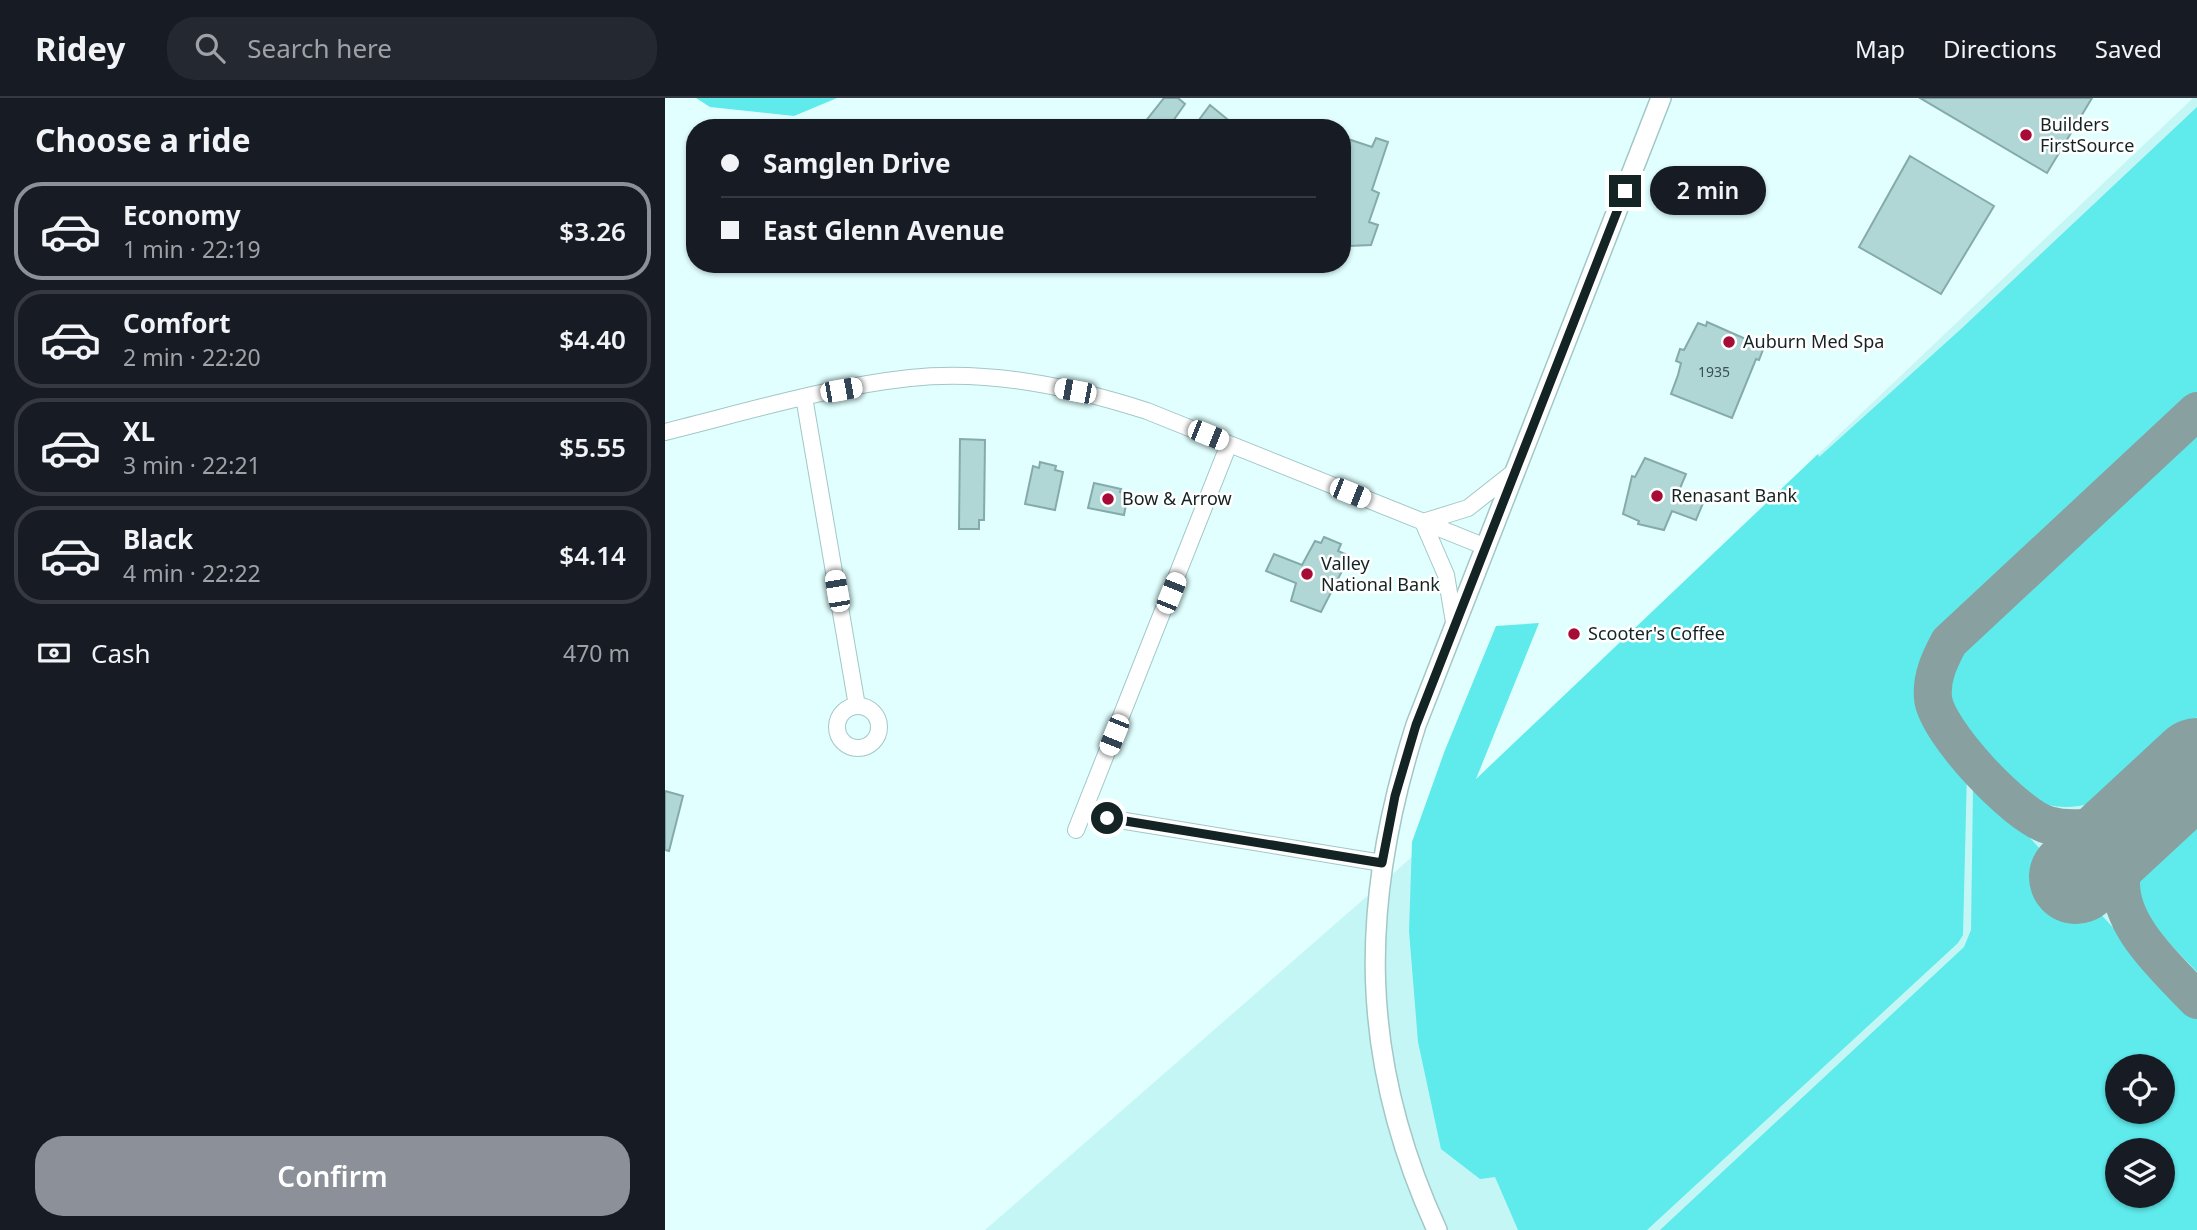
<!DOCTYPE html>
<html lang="en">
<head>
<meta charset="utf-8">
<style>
  body { margin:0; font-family:"Noto Sans",sans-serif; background:#242831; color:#f1f3f6; height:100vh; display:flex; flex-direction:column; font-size:26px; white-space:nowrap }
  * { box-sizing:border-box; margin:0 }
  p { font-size:23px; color:#9ea1a6 }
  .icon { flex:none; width:38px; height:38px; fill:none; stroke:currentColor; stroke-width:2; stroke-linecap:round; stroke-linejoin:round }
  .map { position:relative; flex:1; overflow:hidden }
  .details { display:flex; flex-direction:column; background:#171b24; width:665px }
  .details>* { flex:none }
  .banner { position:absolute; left:21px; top:21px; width:665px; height:154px; border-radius:28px; box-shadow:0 2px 5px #0004; display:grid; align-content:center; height:154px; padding:0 35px; background:#171b24 }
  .controls { position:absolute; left:1440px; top:956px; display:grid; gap:14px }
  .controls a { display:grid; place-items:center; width:70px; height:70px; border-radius:50%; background:#171b24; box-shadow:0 2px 5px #0004; font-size:35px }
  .end { position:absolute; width:32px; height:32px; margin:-16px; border:9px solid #142323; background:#fff; box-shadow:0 0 0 4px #fff }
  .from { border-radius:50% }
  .bubble { position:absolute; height:49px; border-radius:24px; background:#171b24; box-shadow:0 2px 5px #0004; font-size:23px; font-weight:600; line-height:49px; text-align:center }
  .car { position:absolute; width:21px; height:42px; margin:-21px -10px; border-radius:9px; box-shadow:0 0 5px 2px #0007; background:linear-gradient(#fff 24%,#345 0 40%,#fff 0 76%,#345 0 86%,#fff 0) }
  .banner b { display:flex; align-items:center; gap:24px; height:66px; font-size:26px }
  .banner b+b { border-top:2px solid #363941 }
  .banner i { width:18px; height:18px; background:#f1f3f6 }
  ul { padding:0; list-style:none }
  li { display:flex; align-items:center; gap:21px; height:98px; margin:0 14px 10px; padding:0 21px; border:4px solid #363941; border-radius:28px }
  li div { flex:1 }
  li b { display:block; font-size:26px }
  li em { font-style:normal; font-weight:600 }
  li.current { border-color:#8c9099 }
  li>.icon { width:63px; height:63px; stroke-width:1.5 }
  h2 { padding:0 35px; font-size:32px; line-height:84px }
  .pay { display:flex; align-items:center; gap:18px; height:77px; padding:0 35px; font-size:26px }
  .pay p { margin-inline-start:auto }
  .action { display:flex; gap:14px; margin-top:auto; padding:14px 35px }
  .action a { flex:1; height:80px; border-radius:28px; background:#8c9099; color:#fff; font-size:28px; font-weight:600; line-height:80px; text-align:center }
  header { display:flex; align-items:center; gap:42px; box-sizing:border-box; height:98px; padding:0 35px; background:#171b24; border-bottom:2px solid #363941 }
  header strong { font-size:33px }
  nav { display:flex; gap:38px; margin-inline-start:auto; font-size:24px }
  .search { width:490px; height:63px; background:#242831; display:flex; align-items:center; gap:18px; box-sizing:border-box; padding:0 24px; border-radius:28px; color:#9ea1a6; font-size:26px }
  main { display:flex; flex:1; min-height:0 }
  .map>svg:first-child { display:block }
  .built { fill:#c5f6f6; fill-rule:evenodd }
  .green { fill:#5feaec; fill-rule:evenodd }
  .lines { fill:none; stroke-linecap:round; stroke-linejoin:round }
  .taxiway { stroke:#88a09f; stroke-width:38 }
  .runway { stroke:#88a09f; stroke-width:94 }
  .building { fill:#b0d6d6; stroke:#85aaaa; stroke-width:2 }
  .minor-casing { stroke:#a2c7c7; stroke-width:18 }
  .major-casing { stroke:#a2c7c7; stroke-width:22 }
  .minor { stroke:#fff; stroke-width:16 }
  .major { stroke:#fff; stroke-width:19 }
  .route { stroke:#142323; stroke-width:9 }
  .poi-dot { fill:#a60c35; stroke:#fff; stroke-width:2.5 }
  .labels { text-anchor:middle; stroke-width:5; stroke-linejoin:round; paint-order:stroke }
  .number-label { font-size:14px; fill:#3b5050 }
  .poi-label { font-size:18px; fill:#142323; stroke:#fff; text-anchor:start }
</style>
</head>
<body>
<header>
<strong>Ridey</strong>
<div class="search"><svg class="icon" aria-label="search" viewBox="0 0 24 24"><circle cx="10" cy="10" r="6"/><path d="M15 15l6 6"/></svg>Search here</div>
<nav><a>Map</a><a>Directions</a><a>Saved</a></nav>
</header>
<main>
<section class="details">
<h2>Choose a ride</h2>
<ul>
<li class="current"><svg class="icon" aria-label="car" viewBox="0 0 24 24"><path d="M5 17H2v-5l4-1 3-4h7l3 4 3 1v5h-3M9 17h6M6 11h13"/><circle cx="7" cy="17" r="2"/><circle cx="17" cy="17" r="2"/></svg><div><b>Economy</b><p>1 min · 22:19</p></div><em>$3.26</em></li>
<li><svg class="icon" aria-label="car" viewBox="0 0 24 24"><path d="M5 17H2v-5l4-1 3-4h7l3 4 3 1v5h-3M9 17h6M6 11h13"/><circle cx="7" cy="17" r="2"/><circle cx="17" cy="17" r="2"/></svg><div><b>Comfort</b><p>2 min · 22:20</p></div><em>$4.40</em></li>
<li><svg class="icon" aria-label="car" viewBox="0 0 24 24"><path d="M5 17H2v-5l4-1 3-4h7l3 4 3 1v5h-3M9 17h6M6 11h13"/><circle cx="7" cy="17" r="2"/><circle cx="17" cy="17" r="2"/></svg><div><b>XL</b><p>3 min · 22:21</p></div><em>$5.55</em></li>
<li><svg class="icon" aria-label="car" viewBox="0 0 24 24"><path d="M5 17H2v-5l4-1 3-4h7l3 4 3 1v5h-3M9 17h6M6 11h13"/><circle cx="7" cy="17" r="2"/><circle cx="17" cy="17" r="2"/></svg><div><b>Black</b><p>4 min · 22:22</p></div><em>$4.14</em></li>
</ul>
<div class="pay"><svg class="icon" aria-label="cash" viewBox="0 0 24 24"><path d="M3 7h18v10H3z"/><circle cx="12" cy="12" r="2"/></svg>Cash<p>470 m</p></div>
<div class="action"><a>Confirm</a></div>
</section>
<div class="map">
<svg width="1532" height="1132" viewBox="0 0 1532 1132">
  <rect width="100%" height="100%" fill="#e0fffe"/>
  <path class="built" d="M1528 0H1532V1132H320L772 737 781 710ZM1452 968H1498V1013H1452ZM1452 1052H1498V1097H1452Z"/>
  <path class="green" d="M31 0H172L129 18 45 9Z
    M1532 9V297L1289 523C1260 553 1243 597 1269 636 1278 649 1291 661 1302 673L1298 837 1293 845 982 1132H853L830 1079 815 1081 776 1051 753 944 744 833 747 744 780 652 831 528 874 525 811 681 1153 356 1154 359 1296 231Z
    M1532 327V619C1505 645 1461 698 1424 706 1401 712 1378 709 1357 698 1345 691 1303 645 1294 632 1286 620 1281 606 1281 592 1280 575 1288 561 1297 547Z
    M1314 685 1532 920V1132H995L1299 849 1306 832 1308 691ZM1452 968H1498V1013H1452ZM1452 1052H1498V1097H1452Z
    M1532 706V874C1500 840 1448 795 1488 746 1501 732 1518 719 1532 706Z"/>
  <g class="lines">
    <path class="taxiway" d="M1477 718C1445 725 1414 736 1383 727 1351 718 1271 633 1268 600 1266 579 1275 561 1284 544L1532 313
      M1477 718C1470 736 1461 756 1457 775 1448 824 1502 870 1532 902"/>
    <path class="runway" d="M1411 779 1532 667"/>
  </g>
  <path class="building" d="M499 0H513L520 6 503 30H486L480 24Z
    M1255 0H1427L1382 75Z
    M545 7 573 30H528Z
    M677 39 707 49 711 40 723 44 707 92 714 95 704 124 713 127 706 147 684 148 683 144 677 143Z
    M1245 58 1329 108 1276 196 1194 149Z
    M1042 224 1099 249 1094 262 1091 261 1067 320 1006 296 1013 277 1016 265 1011 263 1015 251 1019 252 1033 225 1041 228Z
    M295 341 320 342 319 422H314V431H294Z
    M980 360 1021 376 1013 395 1038 405 1031 422 1007 413 999 432 973 426 974 423 958 416 967 378 970 379Z
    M375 364 391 368 390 372 398 374 390 412 360 406 368 368 374 370Z
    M429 385 456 391 455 394 463 396 459 417 423 410Z
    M659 439 676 446 673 453 680 456 673 472 677 473 656 514 626 503 631 485 601 473 609 456 637 467 650 443 656 445Z
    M0 693 18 698 4 753 0 752Z"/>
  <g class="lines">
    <defs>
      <path id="minor" d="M139 299 192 608
        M0 334C81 314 162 289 245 280 323 271 408 289 482 313L821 449
        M758 424 781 477 790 530
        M758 424 803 410 850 373
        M172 629a21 21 0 1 1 42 0a21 21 0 1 1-42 0Z
        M419 712 442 720 717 765
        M411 732 564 346"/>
      <path id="major" d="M772 1132C693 960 694 806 751 627L996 0"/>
    </defs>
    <use href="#minor" class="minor-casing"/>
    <use href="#major" class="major-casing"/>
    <use href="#minor" class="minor"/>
    <use href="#major" class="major"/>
  </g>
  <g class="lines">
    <path class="route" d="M442 720 717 765 730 698 751 627 960 93"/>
  </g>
  <g class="poi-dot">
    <circle cx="1361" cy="37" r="7"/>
    <circle cx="1064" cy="244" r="7"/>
    <circle cx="992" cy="398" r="7"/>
    <circle cx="443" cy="401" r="7"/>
    <circle cx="642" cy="476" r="7"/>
    <circle cx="909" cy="536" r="7"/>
  </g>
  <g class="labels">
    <g class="number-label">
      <text x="1049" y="279">1935</text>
    </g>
    <g class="poi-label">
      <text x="1375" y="33">Builders<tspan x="1375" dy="21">FirstSource</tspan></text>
      <text x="1078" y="250">Auburn Med Spa</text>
      <text x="1006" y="404">Renasant Bank</text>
      <text x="457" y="407">Bow &amp; Arrow</text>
      <text x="656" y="472">Valley<tspan x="656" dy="21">National Bank</tspan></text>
      <text x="923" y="542">Scooter's Coffee</text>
    </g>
  </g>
</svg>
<div class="controls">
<a><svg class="icon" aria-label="locate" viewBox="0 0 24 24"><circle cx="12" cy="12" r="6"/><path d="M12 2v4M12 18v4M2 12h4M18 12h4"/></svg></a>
<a><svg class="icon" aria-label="layers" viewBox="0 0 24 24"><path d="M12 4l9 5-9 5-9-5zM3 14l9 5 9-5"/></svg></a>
</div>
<i class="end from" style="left:442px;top:720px"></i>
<i class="end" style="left:960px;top:93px"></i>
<div class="bubble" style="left:985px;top:68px;width:116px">2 min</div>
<i class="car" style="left:176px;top:292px;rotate:80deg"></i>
<i class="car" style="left:410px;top:293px;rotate:281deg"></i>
<i class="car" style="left:543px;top:337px;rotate:112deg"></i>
<i class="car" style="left:685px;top:395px;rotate:112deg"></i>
<i class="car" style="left:172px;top:493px;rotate:350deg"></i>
<i class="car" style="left:506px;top:495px;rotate:22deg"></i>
<i class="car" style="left:449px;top:637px;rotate:202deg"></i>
<div class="banner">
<b><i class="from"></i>Samglen Drive</b>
<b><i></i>East Glenn Avenue</b>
</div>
</div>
</main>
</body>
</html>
